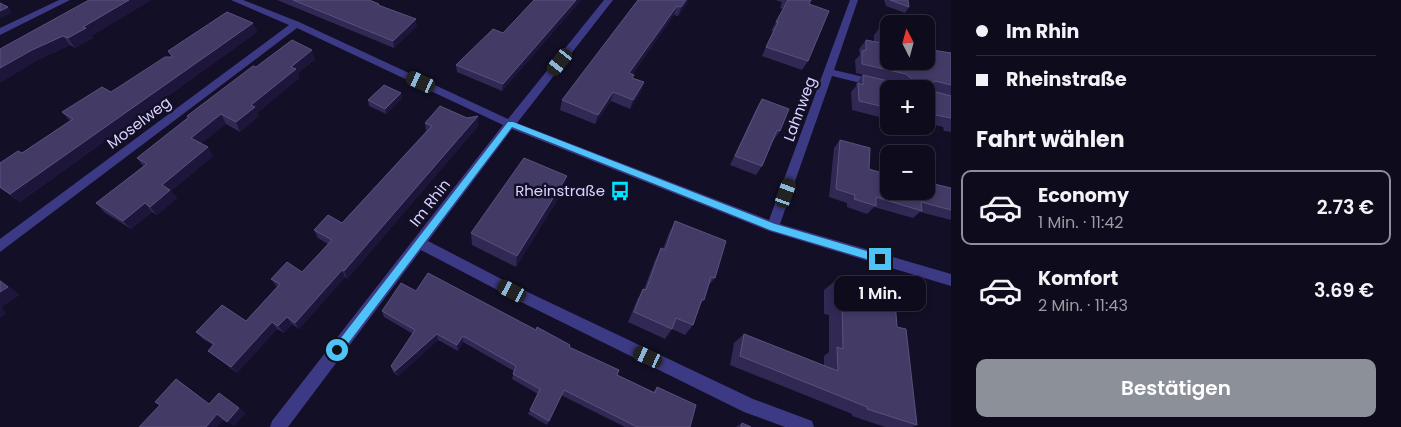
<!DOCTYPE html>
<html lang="de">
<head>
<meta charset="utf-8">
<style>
  body { margin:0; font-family:Poppins,sans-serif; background:#171425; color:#f1f3f6; height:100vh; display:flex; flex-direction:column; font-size:19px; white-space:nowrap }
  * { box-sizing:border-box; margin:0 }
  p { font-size:16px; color:#9b9ba3 }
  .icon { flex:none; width:28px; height:28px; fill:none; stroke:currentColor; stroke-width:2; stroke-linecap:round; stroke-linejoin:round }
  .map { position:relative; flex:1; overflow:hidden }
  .details { display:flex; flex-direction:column; background:#0e0b1c; width:450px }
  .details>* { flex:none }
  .guide { display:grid; align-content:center; height:110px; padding:0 25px; background:#0e0b1c }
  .needle { width:32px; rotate:354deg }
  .controls { position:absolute; left:880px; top:15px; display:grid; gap:10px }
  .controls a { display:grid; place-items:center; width:55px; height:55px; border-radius:10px; background:#0e0b1c; box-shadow:0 2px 8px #0003,0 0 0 1px #2e2b3b; font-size:25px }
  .end { position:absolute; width:22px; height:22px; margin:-11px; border:6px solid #4fc3f7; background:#111; box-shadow:0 0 0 2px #111 }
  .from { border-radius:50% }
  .bubble { position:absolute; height:35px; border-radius:10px; background:#0e0b1c; box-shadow:0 2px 8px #0003,0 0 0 1px #2e2b3b; font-size:16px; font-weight:600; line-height:35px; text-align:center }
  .car { position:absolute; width:15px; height:30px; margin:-15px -8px; border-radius:6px; box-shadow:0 0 4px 1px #0007; background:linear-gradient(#222 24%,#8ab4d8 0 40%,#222 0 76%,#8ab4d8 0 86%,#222 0) }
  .guide b { display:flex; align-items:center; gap:18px; height:48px; font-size:19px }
  .guide b+b { border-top:1px solid #2e2b3b }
  .guide i { width:12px; height:12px; background:#f1f3f6 }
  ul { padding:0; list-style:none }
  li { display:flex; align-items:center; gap:15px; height:75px; margin:0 10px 8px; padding:0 15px; border:2px solid transparent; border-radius:10px }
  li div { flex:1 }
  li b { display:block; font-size:19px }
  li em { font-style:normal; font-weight:600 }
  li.active { border-color:#8c9099 }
  li>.icon { width:45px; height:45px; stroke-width:1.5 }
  h2 { padding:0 25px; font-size:22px; line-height:60px }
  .button { display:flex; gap:10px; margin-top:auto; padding:10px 25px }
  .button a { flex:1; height:58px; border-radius:10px; background:#8c9099; color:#fff; font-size:20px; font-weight:600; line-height:58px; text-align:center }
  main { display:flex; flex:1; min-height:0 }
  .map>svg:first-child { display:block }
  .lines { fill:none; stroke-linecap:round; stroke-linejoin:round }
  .street { fill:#3d3a85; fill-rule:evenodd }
  .wall { fill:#312854 }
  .shaded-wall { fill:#1d163a }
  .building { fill:#433a66; stroke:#5a527e }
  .route { fill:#4fc3f7 }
  .labels { text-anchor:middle; stroke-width:5; stroke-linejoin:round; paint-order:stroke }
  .street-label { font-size:15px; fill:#d9d4ff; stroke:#130f26 }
  .poi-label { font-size:15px; fill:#d9d4ff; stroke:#130f26; text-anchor:end }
</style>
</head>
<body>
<main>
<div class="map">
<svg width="951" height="427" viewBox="0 0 951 427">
  <rect width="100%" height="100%" fill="#130f26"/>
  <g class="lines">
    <path class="street" d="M59 0H70L0 35V28Z
      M231 0H243L299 22 508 119 604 0H613L517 123 769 220 850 0H858L834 70 898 85 903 89 889 90 832 76 780 224 951 274V286L769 231 512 129 428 241 517 287 753 399 812 421 814 427H785L744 412 507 295 421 250 288 427H270L272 421 503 125 297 28 0 252V239L289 25Z"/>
  </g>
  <path class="wall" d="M89 0H151L91 36 93 38 75 48 70 45 40 59Z
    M277 0H369L417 26 394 48Z
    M534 0H581L502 91 457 72 456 65 503 33Z
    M638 0H689L678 16 674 15 632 75H634L633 78 644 82 641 92 630 109 611 101 595 124 560 110 562 100Z
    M775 0H811L809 4 808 61 802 70 762 56 773 31H771L783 9 780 8 782 2Z
    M884 0H908L909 7 905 13 886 6Z
    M253 23 257 32 20 202 0 188V163L22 153 70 121 62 112 111 92 172 57 168 51Z
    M881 26 889 61 951 53V132L944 131 943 127 926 123V89H889V117L887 119 852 110 851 92 856 86V84L863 75 856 73 855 60 860 55 859 49 866 40 874 41V35Z
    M315 59 298 73 299 78 257 113 259 116 240 132 226 124 201 143 213 156 171 191 177 198 157 215 152 212 131 229 104 212 96 203 143 166 137 158 188 118 187 116 256 67Z
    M401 93 402 98 386 114 369 106 368 100Z
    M762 99 780 131 773 141 762 166 756 175 730 165 756 109Z
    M478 116V126L347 279 345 277 299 329 292 324 284 333 277 329 237 373 208 351 213 345 203 339 196 332 246 321 277 287 271 279 302 272 328 244 318 238 314 230 342 223 426 131 425 123 467 118Z
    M840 140 869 169 889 191 951 188V220L920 212 913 218 874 207 867 214 847 207V203L829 197 834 148Z
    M564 189 516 267 472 245 471 233Z
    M675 221 715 278 708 286 704 300 699 306 693 325 685 335 672 329 665 339 628 322 637 300 643 289H644L655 260 661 248 663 249 669 233Z
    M836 280 897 327 917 425 912 427H885L852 416V414L730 365 734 343 744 334 824 366V356L829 352V315L824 314V290Z
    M416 291 536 330 569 347 617 375 653 392 657 387 690 427H625L561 395 547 425 528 414 538 394 512 379 514 371 463 342 458 351 438 340 398 376 393 372 391 366 413 334 384 317 382 311Z
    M742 423 751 427H736Z"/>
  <path class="shaded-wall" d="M129 0H151L91 36 93 38 75 48 68 38 83 27Z
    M576 0H581L502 91 503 84Z
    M686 0H689L678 16 681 7Z
    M677 6 674 15 626 83 629 73Z
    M8 7 12 13 0 18V11Z
    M416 19 417 26 394 48 393 41Z
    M253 23 257 32 20 202 10 194Z
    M63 36 70 45 40 59 0 83V68L32 50Z
    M312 50 315 59 298 73 299 78 257 113 259 116 240 132 236 122 251 105 291 67Z
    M644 82 641 92 630 109 633 100Z
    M613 92 611 101 595 124 598 115Z
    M401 93 402 98 386 114 385 109Z
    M221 114 226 124 197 147 191 138Z
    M478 116V126L347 279 344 271Z
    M208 147 213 156 171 191 177 198 157 215 150 207 162 185Z
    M567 176 564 189 516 267 517 256Z
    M145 203 152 212 131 229 123 221Z
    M342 270 345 277 299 329 295 323Z
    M0 279 20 295 2 307 6 314 0 318Z
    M287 317 292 324 284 333 278 326Z
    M272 322 277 329 237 373 231 367Z
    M437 334 438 340 398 376 395 371Z
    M463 336V342L458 351 457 345Z
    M219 393 246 413 234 426 227 422Z
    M217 414 225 419 217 427H206Z"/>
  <path class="building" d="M89 0H129L83 27 86 28 68 38 63 36 32 50 0 68V49Z
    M293 0H369L379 4 378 5 416 19 393 41Z
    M534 0H576L503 84 456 65 493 29 503 33Z
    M638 0H686L681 7 677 6 629 73 634 75 632 78 644 82 633 100 613 92 598 115 562 100Z
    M787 0H811L809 4 829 11 808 61 766 47 778 22H776L788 0Z
    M890 0H908L909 7Z
    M0 3 8 7 0 11Z
    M227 12 253 23 10 194 0 187V163L18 151 22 153 73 119 62 112 102 87 111 92 165 57H173L168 51Z
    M881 26 889 29V61H926V49L951 53V85L935 81 932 83V91L951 96V118L926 113V89H889V108L859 101 858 83 863 85V75L896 83 911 82 913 80 906 74 862 64V51L866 50V40L881 43Z
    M292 40 312 50 291 67 296 69 251 105 255 107 236 122 221 114 191 138 208 147 162 185 170 190 150 207 145 203 123 221 96 203 147 164 137 158 189 117 187 116 253 66 256 67Z
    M384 85 401 93 385 109 368 100Z
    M762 99 789 109 780 131 777 130 762 166 735 156Z
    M440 106 467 118 478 116 344 271 342 270 295 323 287 317 278 326 272 322 231 367 208 351 214 344 196 332 222 305 246 321 280 284 271 279 287 262 302 272 332 240 314 230 328 215 342 223 432 126 425 123Z
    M840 140 870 148 869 169 889 175V191H926V182L951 188V210L921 202 922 211 876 197V206L854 199 855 195 836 189Z
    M524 158 567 176 517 256 471 233Z
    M675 221 726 241 715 278 711 277 704 300 702 299 693 325 676 318 672 329 634 312 643 289 646 290 661 248 665 250Z
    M428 273 536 330 537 327 570 345 569 347 619 370 617 375 655 393 657 387 696 405 690 427H637L564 390 549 421 530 410 540 389 513 374 516 366 463 336 457 345 437 334 395 371 391 366 415 330 382 311 401 283 416 291Z
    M836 280 895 300 897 327 906 329 917 425 867 409V407L740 356 744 334 838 371 837 347 843 349 842 305 837 304Z
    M0 281 8 287 0 292Z
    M176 379 209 404 219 393 239 408 227 422 217 414 206 427H139L160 405 155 402Z
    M742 423 751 427H741Z"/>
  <path class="route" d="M508 122H513L775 224 880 255 884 259 880 263 770 230 512 127 340 354H334V347Z"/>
  <defs>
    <symbol id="bus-bare" viewBox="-9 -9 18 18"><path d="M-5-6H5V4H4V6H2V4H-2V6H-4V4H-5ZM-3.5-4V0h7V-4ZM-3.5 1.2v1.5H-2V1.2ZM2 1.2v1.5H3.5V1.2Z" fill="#00e5ff" stroke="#130f26" stroke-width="2.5" paint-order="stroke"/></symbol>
  </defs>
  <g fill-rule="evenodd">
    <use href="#bus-bare" x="606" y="177" width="28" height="28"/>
  </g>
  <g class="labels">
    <g class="street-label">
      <text transform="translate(800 109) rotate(-70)" y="5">Lahnweg</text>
      <text transform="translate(139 123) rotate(-37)" y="5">Moselweg</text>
      <text transform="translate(430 203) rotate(-52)" y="5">Im Rhin</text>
    </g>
    <g class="poi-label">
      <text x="605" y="196">Rheinstraße</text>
    </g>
  </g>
</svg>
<div class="controls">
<a><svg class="needle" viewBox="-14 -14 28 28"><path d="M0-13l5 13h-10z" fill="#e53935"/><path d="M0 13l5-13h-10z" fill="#9b9ba3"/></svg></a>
<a>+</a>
<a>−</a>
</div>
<i class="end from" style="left:337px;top:350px"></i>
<i class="end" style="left:880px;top:259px"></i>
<div class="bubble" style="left:834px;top:276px;width:92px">1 Min.</div>
<i class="car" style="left:560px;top:62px;rotate:219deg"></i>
<i class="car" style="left:421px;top:82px;rotate:295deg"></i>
<i class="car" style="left:786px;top:193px;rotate:20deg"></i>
<i class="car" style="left:512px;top:291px;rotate:297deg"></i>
<i class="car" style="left:648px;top:357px;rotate:295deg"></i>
</div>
<section class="details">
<div class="guide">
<b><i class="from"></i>Im Rhin</b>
<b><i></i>Rheinstraße</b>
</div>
<h2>Fahrt wählen</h2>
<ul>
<li class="active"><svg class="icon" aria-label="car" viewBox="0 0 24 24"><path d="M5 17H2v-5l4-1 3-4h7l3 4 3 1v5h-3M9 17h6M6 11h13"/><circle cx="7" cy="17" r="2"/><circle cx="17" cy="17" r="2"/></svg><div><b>Economy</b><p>1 Min. · 11:42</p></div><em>2.73 €</em></li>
<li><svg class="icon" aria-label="car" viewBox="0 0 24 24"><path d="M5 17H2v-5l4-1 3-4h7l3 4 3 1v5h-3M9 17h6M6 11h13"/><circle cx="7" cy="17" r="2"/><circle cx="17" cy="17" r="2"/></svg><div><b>Komfort</b><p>2 Min. · 11:43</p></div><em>3.69 €</em></li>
</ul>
<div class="button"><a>Bestätigen</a></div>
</section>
</main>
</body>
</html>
